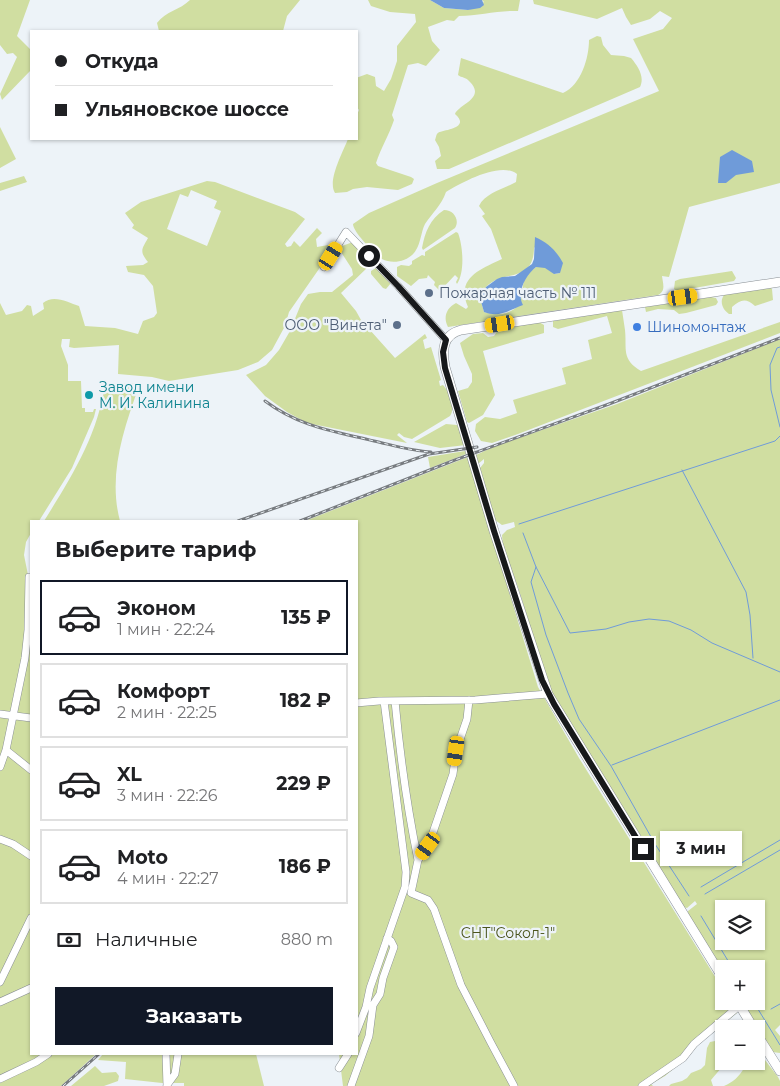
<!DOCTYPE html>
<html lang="ru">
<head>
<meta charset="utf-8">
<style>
  body { margin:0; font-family:Montserrat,sans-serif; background:#f2f2f2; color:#202124; height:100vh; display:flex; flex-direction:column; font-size:19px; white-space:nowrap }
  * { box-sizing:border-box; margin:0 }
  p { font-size:16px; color:#757577 }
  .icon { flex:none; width:28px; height:28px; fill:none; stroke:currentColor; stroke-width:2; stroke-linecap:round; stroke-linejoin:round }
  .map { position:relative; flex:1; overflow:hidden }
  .panel { position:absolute; left:30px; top:520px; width:328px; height:535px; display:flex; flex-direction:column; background:#fff; border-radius:0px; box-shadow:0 1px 4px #0004 }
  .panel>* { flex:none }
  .banner { position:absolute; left:30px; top:30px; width:328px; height:110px; border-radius:0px; box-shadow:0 1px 4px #0004; display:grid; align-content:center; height:110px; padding:0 25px; background:#fff }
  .buttons { position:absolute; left:715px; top:900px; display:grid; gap:10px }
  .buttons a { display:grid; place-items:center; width:50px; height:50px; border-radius:0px; background:#fff; box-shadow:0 1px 4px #0004; font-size:25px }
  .end { position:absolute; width:22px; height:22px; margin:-11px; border:6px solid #17191b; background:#fff; box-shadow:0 0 0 2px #fff }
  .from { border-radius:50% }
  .bubble { position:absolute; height:35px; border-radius:0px; background:#fff; box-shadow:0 1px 4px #0004; font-size:16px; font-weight:700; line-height:35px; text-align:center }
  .car { position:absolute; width:15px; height:30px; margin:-15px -8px; border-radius:6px; box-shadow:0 0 4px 1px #0007; background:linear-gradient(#f5c518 24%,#345 0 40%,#f5c518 0 76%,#345 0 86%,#f5c518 0) }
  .banner b { display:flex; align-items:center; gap:18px; height:48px; font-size:19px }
  .banner b+b { border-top:1px solid #e0e0e0 }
  .banner i { width:12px; height:12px; background:#202124 }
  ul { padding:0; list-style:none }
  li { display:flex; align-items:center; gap:15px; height:75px; margin:0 10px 8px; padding:0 15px; border:2px solid #e0e0e0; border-radius:0px }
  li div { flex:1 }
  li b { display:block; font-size:19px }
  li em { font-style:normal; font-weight:700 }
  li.active { border-color:#111827 }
  li>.icon { width:45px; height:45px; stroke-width:1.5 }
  h2 { padding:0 25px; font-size:22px; line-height:60px }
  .pay { display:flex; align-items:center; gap:12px; height:55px; padding:0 25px; font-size:19px }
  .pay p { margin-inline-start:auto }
  .button { display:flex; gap:10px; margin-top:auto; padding:10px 25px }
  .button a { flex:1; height:58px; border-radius:0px; background:#111827; color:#fff; font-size:20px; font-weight:700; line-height:58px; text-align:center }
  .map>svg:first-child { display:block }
  .green { fill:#d0dea1; fill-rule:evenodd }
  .water { fill:#6f9bd9 }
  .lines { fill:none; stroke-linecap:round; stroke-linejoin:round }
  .stream { stroke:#6f9bd9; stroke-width:1 }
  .minor-casing { stroke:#898f94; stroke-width:8 }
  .major-casing { stroke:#898f94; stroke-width:10 }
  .minor { stroke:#fff; stroke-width:7 }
  .major { stroke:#fff; stroke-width:9 }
  .rail-casing { stroke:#787c80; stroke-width:3 }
  .rail { stroke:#edf3f8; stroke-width:1; stroke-dasharray:4; stroke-linecap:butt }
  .route { stroke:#17191b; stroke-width:6 }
  .service-dot { fill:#5c6f8a; stroke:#edf3f8; stroke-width:2 }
  .shop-dot { fill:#3f7fe0; stroke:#edf3f8; stroke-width:2 }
  .culture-dot { fill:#0f9aa8; stroke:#edf3f8; stroke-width:2 }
  .labels { text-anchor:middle; stroke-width:4.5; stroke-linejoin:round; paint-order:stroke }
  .service-label { font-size:14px; fill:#4e5e75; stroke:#edf3f8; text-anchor:start }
  .shop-label { font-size:14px; fill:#366cbe; stroke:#edf3f8; text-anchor:start }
  .culture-label { font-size:14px; fill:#0d838f; stroke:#edf3f8; text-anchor:start }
  .park-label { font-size:14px; fill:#4b551c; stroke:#edf3f8 }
</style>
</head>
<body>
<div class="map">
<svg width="780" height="1086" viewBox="0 0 780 1086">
  <rect width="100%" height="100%" fill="#edf3f8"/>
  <path class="green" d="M0 0H30L17 36 31 50V70L2 100 0 94 17 57 13 53 7 54 0 45Z
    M190 0H300L287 16 283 31H159L157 23C166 11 180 10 190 0Z
    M368 0H430L444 8 468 10 484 2 482 0H520L518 11C498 10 479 16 459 16L454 21 447 20 428 27 432 41 440 50 426 66 418 63 408 65 392 115 394 120C389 135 381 148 376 163L378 166 411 177 414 179 412 184 398 190 367 187 353 189 347 192 335 193C327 181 343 152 348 139H356V117L359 110 356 106V78L367 74 375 77 376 86 384 91 391 79 397 61V46L416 22 415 14 390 12 371 6Z
    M533 0H780V183L689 207 669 277 662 276C663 284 666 291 658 295L448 327C443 318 446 308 456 303L466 309 468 307C455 278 481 269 502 259L491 229 482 216 485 214 479 206C485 193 504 189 516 182L517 174C500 161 461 183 446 192 441 206 433 212 425 224 421 232 421 242 416 250 410 261 393 265 382 259 377 256 374 252 370 248 365 243 353 230 353 224L369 213 437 183 659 91 633 39 663 29 672 18 660 11 650 19 631 25 626 17 622 8 597 19 534 4ZM534 247 560 273 555 274 545 267H536C532 270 527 274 525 279 521 286 524 295 520 302 514 315 495 316 484 312L480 298C482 295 484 290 486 287 503 269 534 284 534 247Z
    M597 36 601 37 603 45 611 55 624 56 631 58C638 66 645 77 640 87L449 169H437L435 161 441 156 439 147 435 140C436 138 436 134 438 133 441 130 472 129 455 114 459 104 488 98 468 80 465 77 462 78 458 75L461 58 563 93C581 85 589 58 589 40Z
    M0 127 16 159 0 168Z
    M24 176 27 182 0 191V183Z
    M207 181 215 182 295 212 305 219 285 244 287 247 291 246 294 241 300 247 317 228 322 233 316 239 317 247 334 244 335 246 289 312 285 326 272 350 258 362 238 370 169 381 152 377 118 374 119 345 74 348 69 347 70 339H62L61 346 68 365V381H81L82 408H85V412H93L94 409H96L94 417 72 468 39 521H31V533L26 542 24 555 28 575 31 576V1054H96L61 1086H0V303L6 315 22 311 27 305 31 306 33 316 44 309 43 303C53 294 68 302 79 306L85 326 115 328 138 334 143 321 154 317 157 313 153 286 144 275 128 272 126 266 143 265 148 262C139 251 142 249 148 238L132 228 134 225 125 213 141 202ZM191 190 217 201 214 208 221 211 207 246 167 229 180 194 188 197Z
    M444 210C454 210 460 220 455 228L423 250 422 248C425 232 430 219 444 210Z
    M456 232 458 233C463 246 465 272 457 284L456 282 458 278 455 275 440 291 434 285 435 282 428 275 427 278 419 279 411 286 397 276V267L401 265 409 266 412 264V261L422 255 425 256V252Z
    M353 242 370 262 368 267 341 293 356 311 361 320 395 358 425 334 427 338 423 340 425 349 431 347 441 380 439 381 440 386 443 385C449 391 456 408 450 416L412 439 404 437 399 433 397 435 407 443 307 423 287 412 265 396 246 375 266 365 279 350 290 331 301 304 308 294 320 292H332L353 275 352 269 341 252 342 246Z
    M376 268H378L391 283 386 289 383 288 371 274V271Z
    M732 271 736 278 734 281 677 291 674 289 675 281 680 279Z
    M771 288 772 289 773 300 755 306C746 298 741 299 732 307V314H729C723 310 719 302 724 295Z
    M711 297 716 298 718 302 716 305 686 313 679 314 674 310 658 309 646 312 645 307Z
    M622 310C623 317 624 323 625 330 627 349 621 359 641 371L780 322V333L518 434 492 443 481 441 475 431 476 424 485 417 500 419 517 413 513 400 566 384 562 368 592 359 588 340 612 333 607 316 558 329 553 327V321Z
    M539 322 544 325V333L483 351 495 395 483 415 469 423 467 422 458 391 468 388 472 382V374L464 356 460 343 473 334 483 333 488 337 494 336 498 330Z
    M780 339V1025L775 1030 780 1036V1053L772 1052 741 1001H756V969H724V973L688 916V911L697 904 695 901 687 908 683 907 550 690 518 587 503 548 502 535 507 530 515 527 514 522 502 525 495 520 480 468 484 463V459L478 464 476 455 493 447 617 404ZM724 909H756V941H724Z
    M132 383 138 385V389C123 431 108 476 120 521H44C71 478 98 435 105 384Z
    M446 424 457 425 460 430 466 445 440 448 414 442Z
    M465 451 466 454 430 468 428 457Z
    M468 457 538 687 579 758 724 991V1001H730L737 1013 692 1049 685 1059 665 1076 651 1084 653 1086H343L339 1054H356V521H305Z
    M715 1041 719 1051 722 1067 711 1080 713 1086H669L671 1084 682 1081 687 1078 691 1073 701 1069 705 1065 707 1048 710 1042Z
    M756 1048 778 1077 780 1081V1086H724C733 1082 739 1077 744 1068L742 1061H756Z
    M103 1054H256L264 1086H184V1083H162L125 1079 126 1062 98 1060Z
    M95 1066 102 1073 116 1072 119 1076 118 1081 104 1086H71Z"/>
  <path class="water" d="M430 0H482L484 5 480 8 468 10 444 8Z
    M732 150 752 161 754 172 736 175 726 183H718L720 157Z
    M535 237C548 243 556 250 563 263L560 273 554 274 545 268 536 267C526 275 516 292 523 305 509 310 500 318 484 312L480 298 486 287 497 279 502 277 515 276 532 264 534 259Z"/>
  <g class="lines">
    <path class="stream" d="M780 347 777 348 770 365 771 390 780 427
      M682 470 746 592 750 615 753 658
      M519 524 775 441 780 436
      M523 533 536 567 570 633 606 629 629 622 649 619 669 621 691 630 712 643 780 672
      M536 567 531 582 546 635 568 693 579 719 611 766 655 844 689 896
      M612 765 780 700
      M701 887 780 840
      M705 894 780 850
      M701 916 733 969
      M753 1001 780 1045
      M771 1009 780 1004"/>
    <defs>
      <path id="minor" d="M324 267 346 232 398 286 446 340
        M469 700 467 719 456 751 453 774 428 847 418 860 411 893 428 900 434 909 461 985 491 1043 514 1086
        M395 701C400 755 407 807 418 860
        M356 703 379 701 475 700 548 694
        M0 714 31 718
        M6 750 31 770
        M0 767 6 750 25 658 28 630 29 577H31
        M0 839 13 844 31 856
        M0 982 31 918
        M0 1002 31 988
        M356 1033 366 1007 370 988 405 887 406 872 384 701
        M166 1054 167 1086
        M339 1068 348 1054
        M0 1079 36 1062 48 1054
        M167 1085 175 1074 178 1054
        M351 1086 369 1036 373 1005 380 994 383 978 394 947 391 941 387 938
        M642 1086 683 1058 694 1044 739 1006"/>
      <path id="major" d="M724 980 548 694 494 531 445 367C442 351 442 335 461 330L780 282
        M737 1001 754 1029
        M756 1033 780 1071"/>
    </defs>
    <use href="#minor" class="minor-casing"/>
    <use href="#major" class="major-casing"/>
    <use href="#minor" class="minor"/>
    <use href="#major" class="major"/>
    <defs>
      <path id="rail" d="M265 401C300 427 333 431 374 441 392 445 412 451 431 452
        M238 521 429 454 477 447
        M300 521 455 460 609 404 780 338
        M63 1086 99 1054"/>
    </defs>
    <use href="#rail" class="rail-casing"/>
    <use href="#rail" class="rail"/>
  </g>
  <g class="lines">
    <path class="route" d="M369 256 398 286 446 340 443 352 445 368 494 531 542 680 554 704 643 849"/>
  </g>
  <g class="service-dot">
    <circle cx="429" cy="293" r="5"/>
    <circle cx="397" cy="325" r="5"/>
  </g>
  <circle class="shop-dot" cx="637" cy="327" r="5"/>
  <circle class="culture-dot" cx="89" cy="395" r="5"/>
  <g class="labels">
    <g class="service-label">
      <text x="439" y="298">Пожарная часть № 111</text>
      <text x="387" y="330" text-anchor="end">ООО "Винета"</text>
    </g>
    <g class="shop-label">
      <text x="647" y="332">Шиномонтаж</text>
    </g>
    <g class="culture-label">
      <text x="99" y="392">Завод имени<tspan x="99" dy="16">М. И. Калинина</tspan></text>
    </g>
    <g class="park-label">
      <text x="508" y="938">СНТ"Сокол-1"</text>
    </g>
  </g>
</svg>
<div class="buttons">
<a><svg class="icon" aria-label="layers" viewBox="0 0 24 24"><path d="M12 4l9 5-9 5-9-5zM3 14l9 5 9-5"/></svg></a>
<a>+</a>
<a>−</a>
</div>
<i class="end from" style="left:369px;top:256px"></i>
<i class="end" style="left:643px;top:849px"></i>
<div class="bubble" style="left:660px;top:831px;width:82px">3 мин</div>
<i class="car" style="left:331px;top:256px;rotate:32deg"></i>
<i class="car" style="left:683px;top:297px;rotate:82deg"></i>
<i class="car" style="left:500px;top:324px;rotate:261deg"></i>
<i class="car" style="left:456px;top:751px;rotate:188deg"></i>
<i class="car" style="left:428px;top:846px;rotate:216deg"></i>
<div class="banner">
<b><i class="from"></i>Откуда</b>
<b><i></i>Ульяновское шоссе</b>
</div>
<section class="panel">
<h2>Выберите тариф</h2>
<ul>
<li class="active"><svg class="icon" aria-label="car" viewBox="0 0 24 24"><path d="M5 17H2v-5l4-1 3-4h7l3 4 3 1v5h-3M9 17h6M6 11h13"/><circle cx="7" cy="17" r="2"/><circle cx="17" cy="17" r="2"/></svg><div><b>Эконом</b><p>1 мин · 22:24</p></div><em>135 ₽</em></li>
<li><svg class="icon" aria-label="car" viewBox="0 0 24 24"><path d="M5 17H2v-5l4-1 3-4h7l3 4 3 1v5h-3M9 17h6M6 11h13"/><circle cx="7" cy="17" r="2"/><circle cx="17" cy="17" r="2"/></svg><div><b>Комфорт</b><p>2 мин · 22:25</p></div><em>182 ₽</em></li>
<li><svg class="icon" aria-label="car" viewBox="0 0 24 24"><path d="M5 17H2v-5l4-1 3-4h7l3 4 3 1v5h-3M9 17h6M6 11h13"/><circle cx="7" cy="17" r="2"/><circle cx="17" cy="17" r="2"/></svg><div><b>XL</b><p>3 мин · 22:26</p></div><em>229 ₽</em></li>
<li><svg class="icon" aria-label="car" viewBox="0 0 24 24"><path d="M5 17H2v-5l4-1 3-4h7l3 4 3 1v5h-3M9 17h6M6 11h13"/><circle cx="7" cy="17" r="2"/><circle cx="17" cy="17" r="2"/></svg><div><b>Moto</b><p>4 мин · 22:27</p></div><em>186 ₽</em></li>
</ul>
<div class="pay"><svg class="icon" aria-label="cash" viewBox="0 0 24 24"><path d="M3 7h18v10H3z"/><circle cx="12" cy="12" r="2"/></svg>Наличные<p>880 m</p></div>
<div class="button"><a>Заказать</a></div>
</section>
</div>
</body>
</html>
